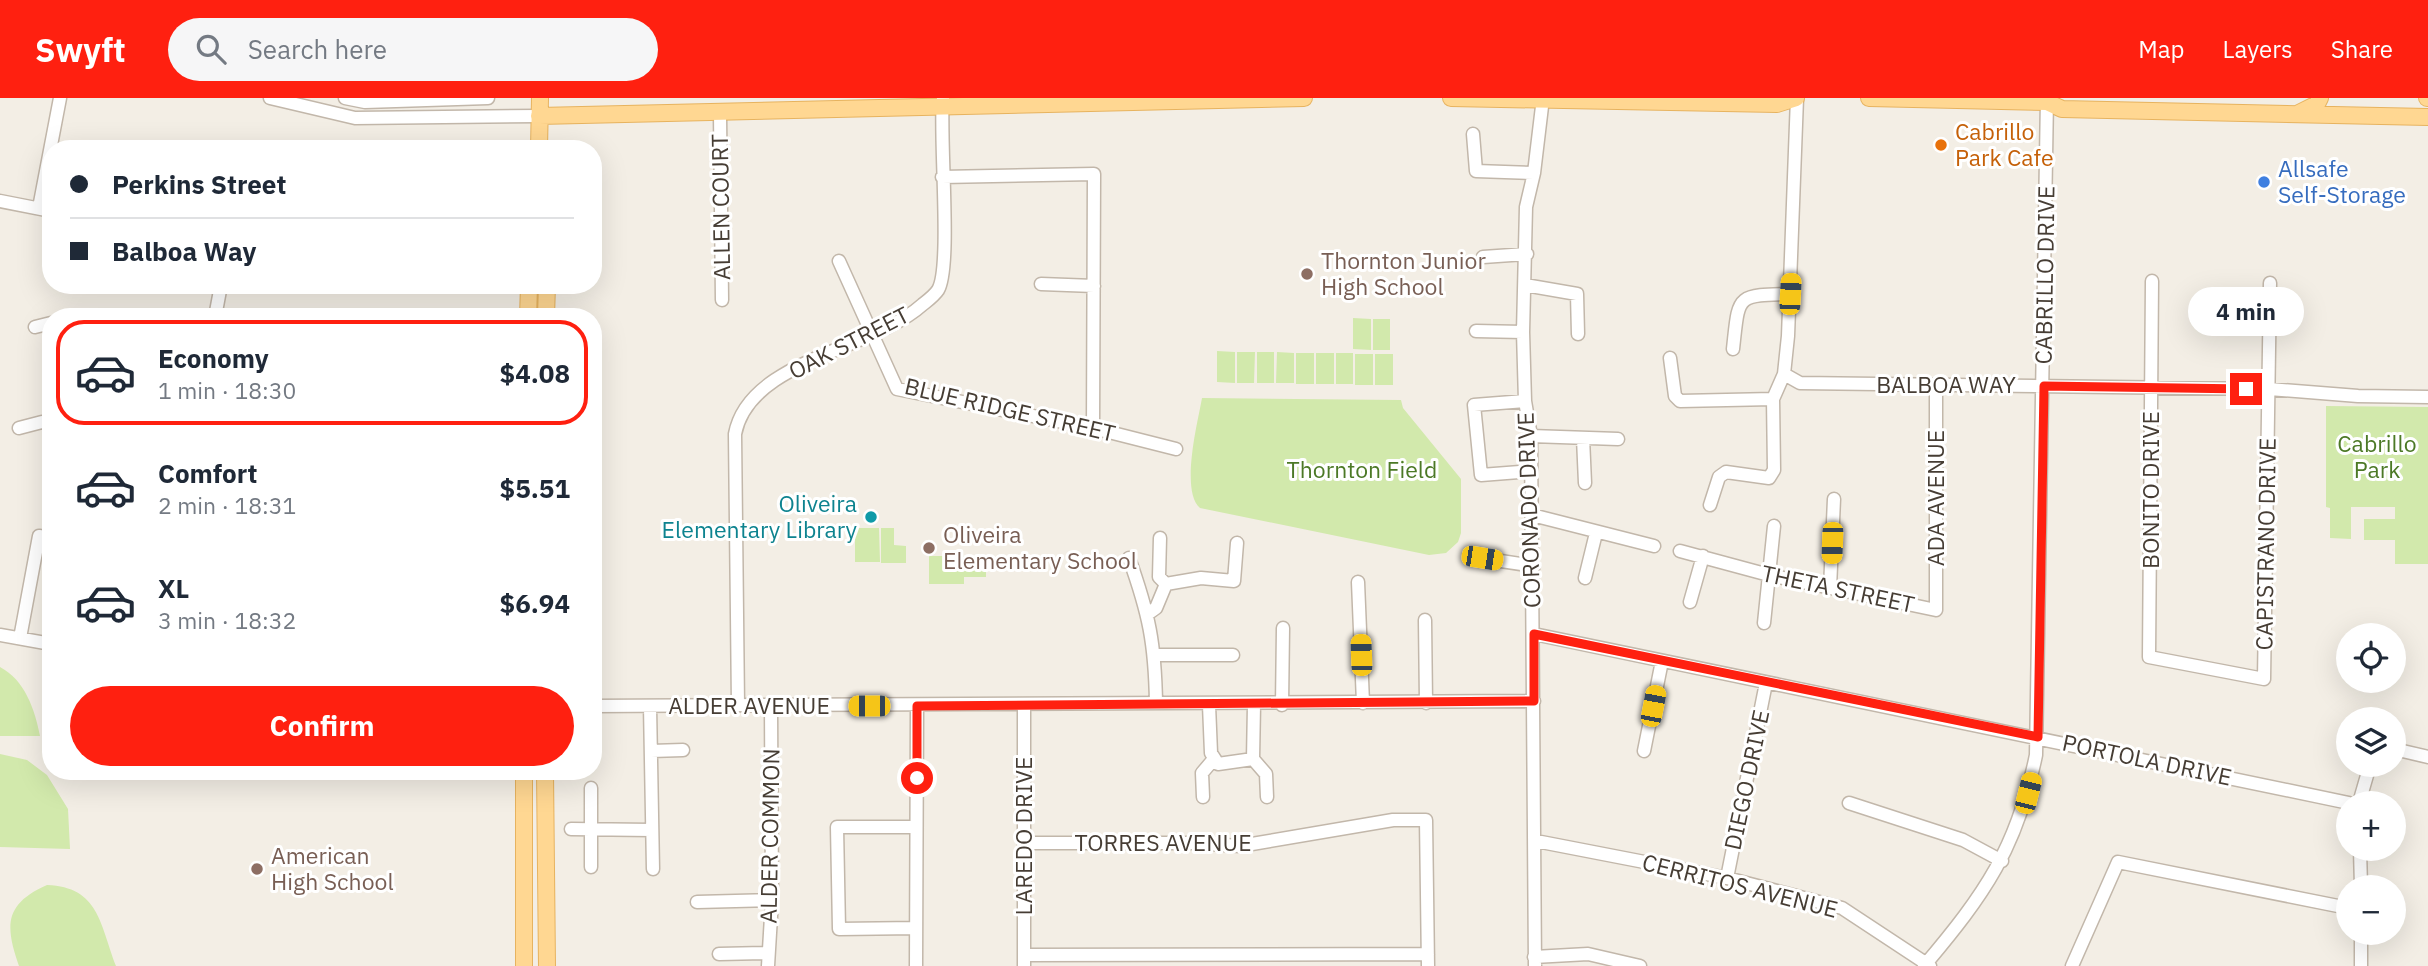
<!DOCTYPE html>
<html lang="en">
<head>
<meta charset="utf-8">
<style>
  body { margin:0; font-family:"IBM Plex Sans",sans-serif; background:#f6f6f7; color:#1f2937; height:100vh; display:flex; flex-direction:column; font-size:26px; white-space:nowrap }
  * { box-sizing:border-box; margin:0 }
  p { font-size:23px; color:#747a83 }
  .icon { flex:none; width:38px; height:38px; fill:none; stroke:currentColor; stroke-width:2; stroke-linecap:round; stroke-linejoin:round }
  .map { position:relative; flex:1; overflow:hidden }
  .panel { position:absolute; left:42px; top:210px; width:560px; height:472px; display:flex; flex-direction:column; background:#fff; border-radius:28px; box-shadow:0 7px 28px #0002 }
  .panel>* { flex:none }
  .guide { position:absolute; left:42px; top:42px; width:560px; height:154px; border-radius:28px; box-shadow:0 7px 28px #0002; display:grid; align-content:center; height:154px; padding:0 28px; background:#fff }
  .tools { position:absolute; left:2336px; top:525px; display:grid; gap:14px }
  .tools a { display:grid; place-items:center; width:70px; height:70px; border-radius:50%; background:#fff; box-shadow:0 7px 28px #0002; font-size:35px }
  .end { position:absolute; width:32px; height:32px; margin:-16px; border:9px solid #ff2010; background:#fff; box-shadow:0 0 0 4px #fff }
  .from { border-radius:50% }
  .bubble { position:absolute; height:49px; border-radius:24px; background:#fff; box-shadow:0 7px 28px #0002; font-size:23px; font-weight:700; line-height:49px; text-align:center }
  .car { position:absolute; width:21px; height:42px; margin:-21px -10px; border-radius:9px; box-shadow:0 0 5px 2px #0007; background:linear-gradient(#f5c518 24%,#345 0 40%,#f5c518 0 76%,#345 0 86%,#f5c518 0) }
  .guide b { display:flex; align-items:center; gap:24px; height:66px; font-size:26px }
  .guide b+b { border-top:2px solid #e0e1e3 }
  .guide i { width:18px; height:18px; background:#1f2937 }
  ul { padding:12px 0 0; list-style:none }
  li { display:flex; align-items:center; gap:21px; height:105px; margin:0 14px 10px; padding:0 14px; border:4px solid transparent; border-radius:28px }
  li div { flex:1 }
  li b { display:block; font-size:26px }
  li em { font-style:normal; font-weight:700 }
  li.selected { border-color:#ff2010 }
  li>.icon { width:63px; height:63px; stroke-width:1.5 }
  .action { display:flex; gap:14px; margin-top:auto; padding:14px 28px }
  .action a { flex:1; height:80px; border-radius:42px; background:#ff2010; color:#fff; font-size:28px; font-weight:700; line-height:80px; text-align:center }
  header { display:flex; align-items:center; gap:42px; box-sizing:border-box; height:98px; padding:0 35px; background:#ff2010; color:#fff }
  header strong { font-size:33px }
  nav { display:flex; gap:38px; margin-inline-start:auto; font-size:24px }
  .search { width:490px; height:63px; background:#f6f6f7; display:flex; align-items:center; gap:18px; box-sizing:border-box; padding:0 24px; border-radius:38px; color:#747a83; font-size:26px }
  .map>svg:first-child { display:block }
  .green { fill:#d2e9ac }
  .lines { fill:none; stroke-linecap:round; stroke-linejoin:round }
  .minor-casing { stroke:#c2b7aa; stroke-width:15 }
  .major-casing { stroke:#e7b35f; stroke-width:18 }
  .minor { stroke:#fff; stroke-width:12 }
  .major { stroke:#ffd792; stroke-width:16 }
  .route { stroke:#ff2010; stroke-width:9 }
  .food-dot { fill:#e8710a; stroke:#fff; stroke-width:2.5 }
  .shop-dot { fill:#3f7fe0; stroke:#fff; stroke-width:2.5 }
  .education-dot { fill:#8d6e63; stroke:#fff; stroke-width:2.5 }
  .culture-dot { fill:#0f9aa8; stroke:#fff; stroke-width:2.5 }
  .labels { text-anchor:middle; stroke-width:6; stroke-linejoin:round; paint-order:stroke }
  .food-label { font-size:23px; fill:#c56008; stroke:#fff; text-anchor:start }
  .shop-label { font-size:23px; fill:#366cbe; stroke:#fff; text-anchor:start }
  .street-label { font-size:23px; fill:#463d34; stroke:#fff }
  .education-label { font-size:23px; fill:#785e54; stroke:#fff; text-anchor:start }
  .park-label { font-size:23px; fill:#4c7926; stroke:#fff }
  .culture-label { font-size:23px; fill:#0d838f; stroke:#fff; text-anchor:end }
</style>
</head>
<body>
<header>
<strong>Swyft</strong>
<div class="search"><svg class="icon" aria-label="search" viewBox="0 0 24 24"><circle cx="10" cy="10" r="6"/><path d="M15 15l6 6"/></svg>Search here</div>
<nav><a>Map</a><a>Layers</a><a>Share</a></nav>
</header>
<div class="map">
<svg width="2428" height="868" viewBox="0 0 2428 868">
  <rect width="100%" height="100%" fill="#f3eee5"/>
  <path class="green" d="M1353 220 1371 221V252L1353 251Z
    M1373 221H1390V252H1373Z
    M1217 253 1235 254V285L1217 284Z
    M1237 254H1255L1254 285H1237Z
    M1257 254H1274V285H1257Z
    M1277 254 1294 255V285H1276Z
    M1296 255H1314V286H1296Z
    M1316 255H1334V286H1316Z
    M1336 255H1353V286H1336Z
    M1355 256H1373V287H1355Z
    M1375 256H1393V287H1375Z
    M1202 300 1401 302 1403 310 1461 381V435L1458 444 1446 455 1429 457 1200 410C1180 393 1198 323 1202 300Z
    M2326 308 2428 309V466H2395V442H2364V421H2395V409H2351V441L2330 440V410L2326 409Z
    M855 430H879L880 464H855Z
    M881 430H894V447L906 448V465H881Z
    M929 458H986V479H964V486H929Z
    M0 569C25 582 35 612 40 638H0Z
    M0 656 27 662 47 677 68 711 70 751 0 749Z
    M47 787C99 789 100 826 116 868H19C5 828 4 806 47 787Z"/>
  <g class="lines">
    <defs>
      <path id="minor" d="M270 0 355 20 539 18
        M345 0 365 4 488 0
        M720 16 722 202
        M1473 36 1476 73 1534 75
        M942 79 1094 76 1093 330
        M0 103 51 113
        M39 110 60 0
        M1483 159 1527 156
        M839 163 897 291 1093 330 1176 351
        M2152 183 2149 559 2264 581 2270 185
        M1041 186 1094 188
        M1525 187 1577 196 1578 236
        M215 219 221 187
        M35 229 51 225
        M1476 233 1523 234
        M1733 251C1739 197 1735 197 1790 196
        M1670 260 1675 298 1680 303 1773 301
        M1784 276 1800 285 2269 291 2358 298 2428 299
        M1525 303 1474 307 1481 377 1531 373
        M19 330 42 324 51 326
        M1531 338 1618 341
        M1583 340 1585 385
        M1710 407 1719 379 1726 374 1769 380 1774 372 1773 301 1784 276 1788 238 1797 0
        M1532 417 1654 448
        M1160 440 1159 479 1166 486
        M1680 453 1769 477 1936 512V288
        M1129 460C1149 516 1155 545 1156 605
        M1481 460 1534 468
        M1585 480 1596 435
        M1358 484 1363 605
        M1830 490 1834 401
        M1690 504 1703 458
        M1149 515 1156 510 1166 486 1201 480 1234 483 1237 445
        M1425 522 1426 605
        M1764 525 1774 428
        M1534 536 2349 705
        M0 537 51 546
        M20 540 39 438 51 440
        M1155 557H1233
        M738 607 735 336C749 262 872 252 922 207 927 203 934 198 938 192 952 169 939 38 943 0
        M1024 607V868
        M1209 607 1211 655 1218 666 1253 661 1254 607
        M1282 607 1283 530
        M593 608 1534 603
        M650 608 653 771
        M2394 651 2428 659
        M651 653 683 652
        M1644 653 1662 563
        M1253 661 1266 676 1267 699
        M591 690V769
        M1203 699 1202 675 1213 662
        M1849 705 1963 742 2002 763
        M2359 705 2370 667
        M571 731 652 732
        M1536 743 1727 780 1842 810 1930 868
        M1024 745H1193L1240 748 1393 722H1426L1428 868
        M2360 751 2361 789
        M1727 780 1766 585
        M697 804 772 802
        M916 830 839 831 837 729H916
        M719 856 768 855
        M1024 857 1428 856
        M1534 859 1588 856 1640 868
        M768 868 772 802 771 607
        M916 868 917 608
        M1535 868 1531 338 1525 303 1523 234 1526 109 1534 75 1543 0
        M1924 868C1985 796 2017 750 2036 657L2047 0
        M2072 868 2118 764 2348 810
        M2361 868V835"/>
      <path id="major" d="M1451 0 1777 6 1796 0
        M1869 0 2047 4 2062 11 2428 19
        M2427 0H2428
        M2299 15 2317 6 2320 0
        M539 18 1304 0
        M539 51 540 0
        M528 219 529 187
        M546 219 547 187
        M524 674V868
        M545 674 547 868"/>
    </defs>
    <use href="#minor" class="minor-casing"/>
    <use href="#major" class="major-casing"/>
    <use href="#minor" class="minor"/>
    <use href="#major" class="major"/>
  </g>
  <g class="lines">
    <path class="route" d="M917 680V608L1534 603V536L2038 639 2044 288 2246 291"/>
  </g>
  <circle class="food-dot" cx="1941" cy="47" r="7"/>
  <circle class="shop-dot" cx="2264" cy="84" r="7"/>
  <g class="education-dot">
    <circle cx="1307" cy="176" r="7"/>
    <circle cx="929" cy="450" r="7"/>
    <circle cx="257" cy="771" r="7"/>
  </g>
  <circle class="culture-dot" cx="871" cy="419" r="7"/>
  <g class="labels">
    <g class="food-label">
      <text x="1955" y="42">Cabrillo<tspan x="1955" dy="26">Park Cafe</tspan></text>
    </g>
    <g class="shop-label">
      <text x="2278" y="79">Allsafe<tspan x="2278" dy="26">Self-Storage</tspan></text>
    </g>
    <g class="street-label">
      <text transform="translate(721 109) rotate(-91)" y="8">ALLEN COURT</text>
      <text transform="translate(2045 177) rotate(-89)" y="8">CABRILLO DRIVE</text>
      <text transform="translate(849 245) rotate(-27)" y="8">OAK STREET</text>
      <text x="1946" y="295">BALBOA WAY</text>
      <text transform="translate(1010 312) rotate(13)" y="8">BLUE RIDGE STREET</text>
      <text transform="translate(2151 392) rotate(-90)" y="8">BONITO DRIVE</text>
      <text transform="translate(1936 400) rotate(-90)" y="8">ADA AVENUE</text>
      <text transform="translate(1529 412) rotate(-92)" y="8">CORONADO DRIVE</text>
      <text transform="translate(2266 446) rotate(-89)" y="8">CAPISTRANO DRIVE</text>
      <text transform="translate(1838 491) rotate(12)" y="8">THETA STREET</text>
      <text x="749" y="616">ALDER AVENUE</text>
      <text transform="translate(2147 662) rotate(12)" y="8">PORTOLA DRIVE</text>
      <text transform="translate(1747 682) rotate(-78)" y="8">DIEGO DRIVE</text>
      <text transform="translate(770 738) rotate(-89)" y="8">ALDER COMMON</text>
      <text transform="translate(1024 738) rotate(-90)" y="8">LAREDO DRIVE</text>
      <text x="1163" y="753">TORRES AVENUE</text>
      <text transform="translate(1740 788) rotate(14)" y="8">CERRITOS AVENUE</text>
    </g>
    <g class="education-label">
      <text x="1321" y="171">Thornton Junior<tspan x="1321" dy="26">High School</tspan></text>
      <text x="943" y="445">Oliveira<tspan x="943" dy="26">Elementary School</tspan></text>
      <text x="271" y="766">American<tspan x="271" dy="26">High School</tspan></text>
    </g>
    <g class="park-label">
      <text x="2377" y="354">Cabrillo<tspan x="2377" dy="26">Park</tspan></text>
      <text x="1362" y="380">Thornton Field</text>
    </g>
    <g class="culture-label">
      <text x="857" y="414">Oliveira<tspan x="857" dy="26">Elementary Library</tspan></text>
    </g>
  </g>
</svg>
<div class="tools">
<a><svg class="icon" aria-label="locate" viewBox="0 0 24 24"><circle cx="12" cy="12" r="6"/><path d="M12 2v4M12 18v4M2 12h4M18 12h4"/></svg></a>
<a><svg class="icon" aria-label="layers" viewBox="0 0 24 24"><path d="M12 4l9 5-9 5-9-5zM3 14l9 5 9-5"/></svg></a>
<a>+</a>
<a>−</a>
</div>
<i class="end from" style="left:917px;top:680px"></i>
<i class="end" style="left:2246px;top:291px"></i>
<div class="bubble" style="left:2188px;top:189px;width:116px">4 min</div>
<i class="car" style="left:1790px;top:196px;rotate:3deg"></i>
<i class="car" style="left:1832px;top:445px;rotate:182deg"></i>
<i class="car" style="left:1482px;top:460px;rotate:99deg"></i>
<i class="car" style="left:1361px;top:557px;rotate:358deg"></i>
<i class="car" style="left:869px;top:608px;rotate:270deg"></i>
<i class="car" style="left:1653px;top:608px;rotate:11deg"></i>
<i class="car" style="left:2028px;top:695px;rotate:14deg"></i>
<div class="guide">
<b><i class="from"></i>Perkins Street</b>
<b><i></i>Balboa Way</b>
</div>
<section class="panel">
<ul>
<li class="selected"><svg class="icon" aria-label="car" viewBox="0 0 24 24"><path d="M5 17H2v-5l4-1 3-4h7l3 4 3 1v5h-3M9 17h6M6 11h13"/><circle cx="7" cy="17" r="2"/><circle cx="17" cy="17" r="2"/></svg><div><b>Economy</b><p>1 min · 18:30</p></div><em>$4.08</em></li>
<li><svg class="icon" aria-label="car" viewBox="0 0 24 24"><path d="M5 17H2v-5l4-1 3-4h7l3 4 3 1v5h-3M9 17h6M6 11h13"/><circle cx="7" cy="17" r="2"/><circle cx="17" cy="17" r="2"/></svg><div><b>Comfort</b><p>2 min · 18:31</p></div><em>$5.51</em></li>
<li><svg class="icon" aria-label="car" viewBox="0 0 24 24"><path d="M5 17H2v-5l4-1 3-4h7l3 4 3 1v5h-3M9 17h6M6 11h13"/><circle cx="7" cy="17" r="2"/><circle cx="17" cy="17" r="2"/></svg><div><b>XL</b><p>3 min · 18:32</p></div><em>$6.94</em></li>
</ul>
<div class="action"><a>Confirm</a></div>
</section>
</div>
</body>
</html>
